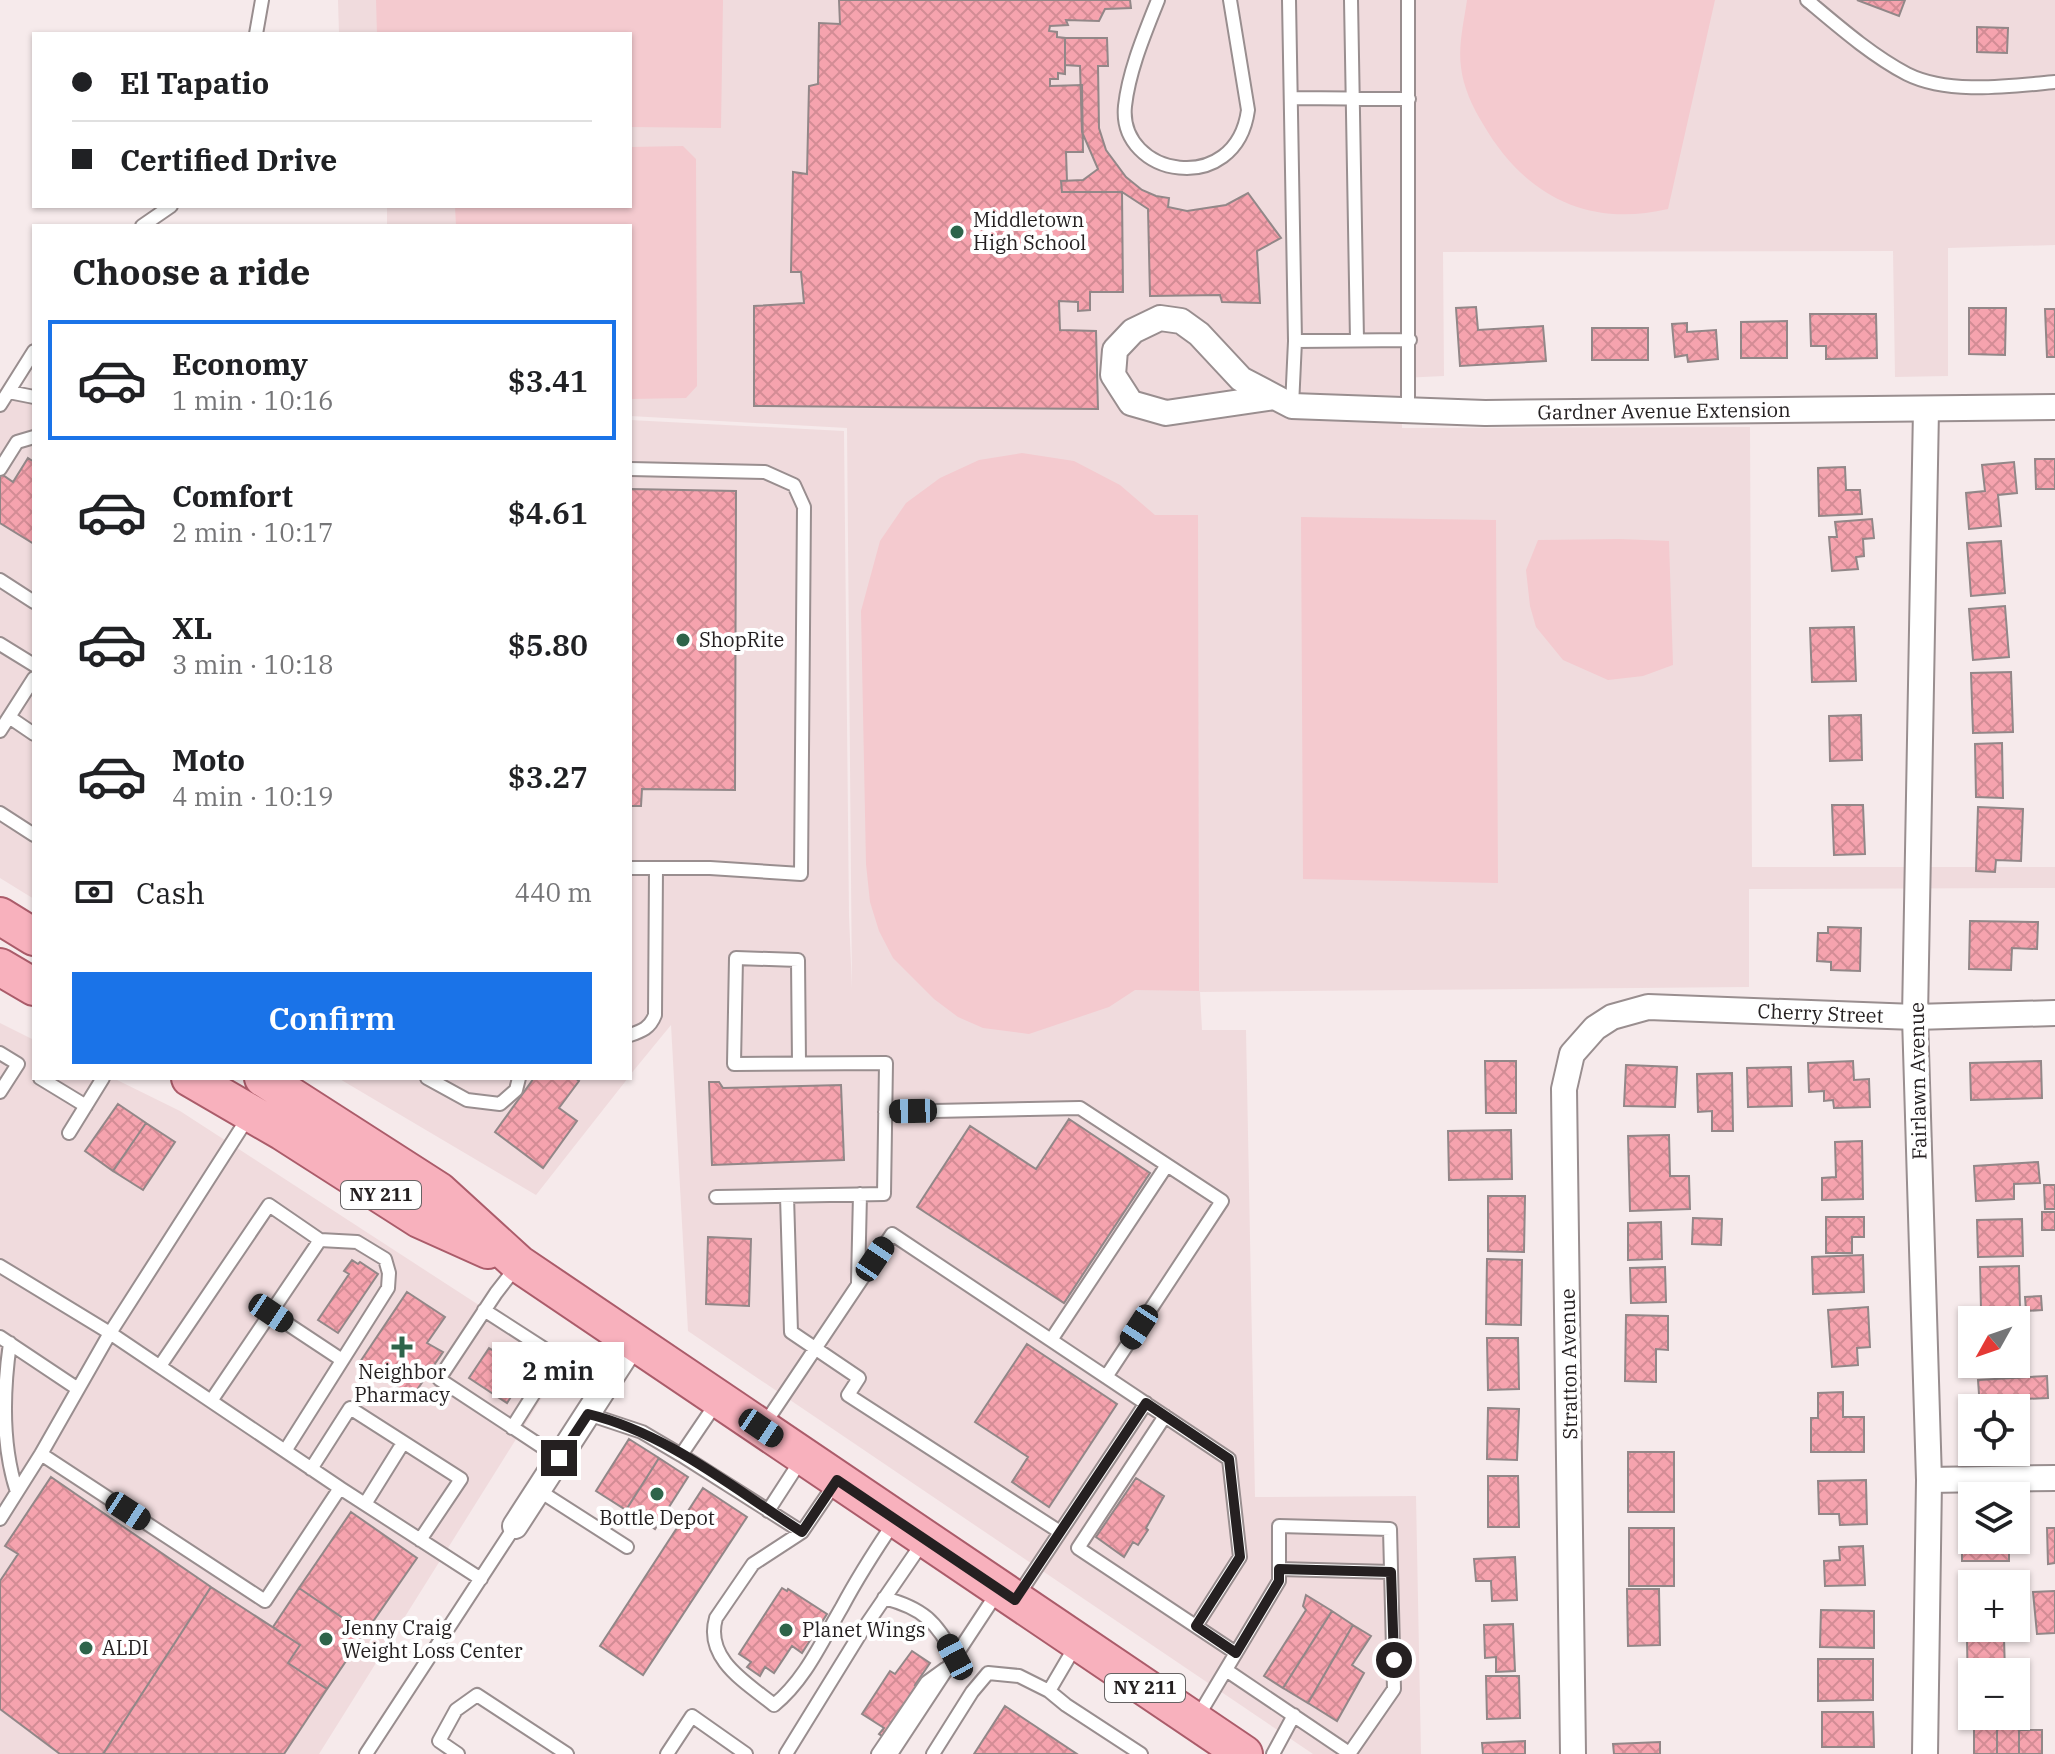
<!DOCTYPE html>
<html lang="en">
<head>
<meta charset="utf-8">
<style>
  body { margin:0; font-family:"IBM Plex Serif",serif; background:#f2f2f2; color:#202124; height:100vh; display:flex; flex-direction:column; font-size:30px; white-space:nowrap }
  * { box-sizing:border-box; margin:0 }
  p { font-size:26px; color:#757577 }
  .icon { flex:none; width:44px; height:44px; fill:none; stroke:currentColor; stroke-width:2; stroke-linecap:round; stroke-linejoin:round }
  .map { position:relative; flex:1; overflow:hidden }
  .details { position:absolute; left:32px; top:224px; width:600px; height:856px; display:flex; flex-direction:column; background:#fff; border-radius:0px; box-shadow:0 2px 6px #0004 }
  .details>* { flex:none }
  .guide { position:absolute; left:32px; top:32px; width:600px; height:176px; border-radius:0px; box-shadow:0 2px 6px #0004; display:grid; align-content:center; height:176px; padding:0 40px; background:#fff }
  .needle { width:52px; rotate:230deg }
  .controls { position:absolute; left:1958px; top:1306px; display:grid; gap:16px }
  .controls a { display:grid; place-items:center; width:72px; height:72px; border-radius:0px; background:#fff; box-shadow:0 2px 6px #0004; font-size:40px }
  .end { position:absolute; width:36px; height:36px; margin:-18px; border:10px solid #252021; background:#fff; box-shadow:0 0 0 4px #fff }
  .from { border-radius:50% }
  .bubble { position:absolute; height:56px; border-radius:0px; background:#fff; box-shadow:0 2px 6px #0004; font-size:26px; font-weight:600; line-height:56px; text-align:center }
  .car { position:absolute; width:24px; height:48px; margin:-24px -12px; border-radius:10px; box-shadow:0 0 6px 2px #0007; background:linear-gradient(#222 24%,#8ab4d8 0 40%,#222 0 76%,#8ab4d8 0 86%,#222 0) }
  .guide b { display:flex; align-items:center; gap:28px; height:76px; font-size:30px }
  .guide b+b { border-top:2px solid #e0e0e0 }
  .guide i { width:20px; height:20px; background:#202124 }
  ul { padding:0; list-style:none }
  li { display:flex; align-items:center; gap:24px; height:120px; margin:0 16px 12px; padding:0 24px; border:4px solid transparent; border-radius:0px }
  li div { flex:1 }
  li b { display:block; font-size:30px }
  li em { font-style:normal; font-weight:600 }
  li.current { border-color:#1a73e8 }
  li>.icon { width:72px; height:72px; stroke-width:1.5 }
  h2 { padding:0 40px; font-size:36px; line-height:96px }
  .pay { display:flex; align-items:center; gap:20px; height:88px; padding:0 40px; font-size:30px }
  .pay p { margin-inline-start:auto }
  .cta { display:flex; gap:16px; margin-top:auto; padding:16px 40px }
  .cta a { flex:1; height:92px; border-radius:0px; background:#1a73e8; color:#fff; font-size:32px; font-weight:600; line-height:92px; text-align:center }
  .map>svg:first-child { display:block }
  .built { fill:#f0dbdd }
  .pitch { fill:#f4cacf }
  .building { fill:url(#building-cross-hatch); stroke:#928788; stroke-width:2 }
  .lines { fill:none; stroke-linecap:round; stroke-linejoin:round }
  .service-casing { stroke:#998e8f; stroke-width:16 }
  .minor-casing { stroke:#998e8f; stroke-width:28 }
  .primary-casing { stroke:#ab5c6a; stroke-width:40 }
  .service { stroke:#fff; stroke-width:12 }
  .minor { stroke:#fff; stroke-width:24 }
  .primary { stroke:#f8b1bd; stroke-width:36 }
  .route { stroke:#252021; stroke-width:10 }
  .poi-dot { fill:#2e644a; stroke:#fff; stroke-width:3 }
  .labels { text-anchor:middle; stroke-width:8; stroke-linejoin:round; paint-order:stroke }
  .shield { fill:#fff; stroke:#666364; stroke-width:2 }
  .shield-label { font-size:18px; font-weight:bold; fill:#252021 }
  .poi-label { font-size:20px; fill:#252021; stroke:#fff; text-anchor:start }
  .street-label { font-size:20px; fill:#252021; stroke:#fff }
</style>
</head>
<body>
<div class="map">
<svg width="2055" height="1754" viewBox="0 0 2055 1754">
  <defs>
    <pattern id="building-cross-hatch" width="8" height="8" patternUnits="userSpaceOnUse" patternTransform="scale(2)"><rect width="8" height="8" fill="#f6a3ae"/><path d="M0 0l8 8M0 8l8-8" fill="none" stroke="#d38c95"/></pattern>
  </defs>
  <rect width="100%" height="100%" fill="#f6eaeb"/>
  <path class="built" d="M338 0H2055V245L1948 248V376L1895 377 1893 251 1443 252 1444 376 1402 378V428L1750 427 1752 867H2055V888L1749 889V987L1200 992 1202 1030H1246L1255 1497 1416 1496 1421 1754H1313L688 1331 671 1025 630 1075V420L844 431 849 915 852 989 847 428 630 416V226H387V206H630V34H339Z
    M0 389 34 391V899L0 878Z
    M0 1023 34 1040V1078H113L180 1111 565 1361 319 1754H0Z
    M338 1078H628L536 1195Z"/>
  <path class="pitch" d="M376 0H723L721 128 630 127V34H377Z
    M1467 0H1715L1668 209C1587 228 1524 195 1483 124 1473 108 1463 87 1461 67 1458 46 1464 21 1467 0Z
    M683 146 696 159 697 386 686 398 630 399V226H456L455 206H630V147Z
    M1022 453 1074 461 1120 485 1155 515H1198L1199 991 1135 990 1109 1007 1029 1034 983 1028 958 1017 934 999 893 958 879 931 870 902 866 864 861 611 880 541 906 503 940 478 979 460Z
    M1301 517 1496 520 1498 883 1303 879Z
    M1620 539 1669 541 1673 665 1643 676 1608 680 1563 660 1536 627 1530 606 1526 570 1538 540Z"/>
  <path class="building" d="M839 0H1130L1131 8 1105 9 1099 21 1066 20 1068 25 1050 26 1049 31 1057 32V37L1065 38V74L1058 73V79H1050V86L1082 85 1083 152H1066L1067 181H1061L1062 192H1122L1123 292H1090V310L1078 311V302L1059 301 1060 330 1096 331 1098 409 754 406V306L804 303 801 272H791L793 172 807 174 809 86 818 84 819 23 840 24Z
    M1857 0H1905L1899 16Z
    M1977 27 2008 28 2007 53 1977 52Z
    M1065 38H1107L1108 66H1098L1099 128 1106 150 1126 177 1142 190 1156 196 1169 198 1168 207 1187 211 1226 205 1248 193 1281 238 1257 251 1260 303 1222 302 1220 295 1150 296 1148 209 1122 192H1062L1061 181 1083 180 1098 169 1082 132 1080 66 1065 65Z
    M1476 307 1478 330 1543 326 1546 361 1460 366 1456 308Z
    M1969 308H2006L2005 355 1969 354Z
    M2045 309H2055V357H2047Z
    M1810 314H1876L1877 358 1826 359V346H1811Z
    M1787 321V358H1741V322Z
    M1687 323V332L1716 330 1718 359 1688 362 1687 355 1675 357 1672 324Z
    M1592 328H1648V360H1592Z
    M28 458 34 462V544L0 523V473L13 482Z
    M2035 459H2055V489H2036Z
    M2014 462 2017 493 1998 495 2001 526 1969 529 1966 493 1985 491 1982 465Z
    M1845 467 1846 490H1860L1862 514 1819 516 1818 468Z
    M630 489 736 491 735 790 642 789 641 806H630Z
    M1872 519 1874 538 1863 539 1864 556 1856 557 1858 569 1832 571 1829 537H1837L1835 522Z
    M2001 541 2005 593 1971 596 1967 543Z
    M2005 606 2009 657 1973 660 1969 609Z
    M1854 627 1856 681 1812 682 1810 628Z
    M2011 672 2013 732 1973 733 1971 673Z
    M1861 715 1862 760 1830 761 1829 716Z
    M2002 743 2003 798 1976 797 1975 744Z
    M1832 805H1863L1865 854 1834 855Z
    M1978 807 2023 809 2021 861 1996 860 1995 872 1976 871Z
    M1970 921 2038 922 2037 949 2012 948 2011 970 1969 969Z
    M1828 927 1861 928 1860 971 1831 970V962L1817 961 1818 933H1828Z
    M1485 1061H1516V1113H1486Z
    M1853 1061 1854 1080 1869 1079 1870 1107 1834 1108 1833 1100 1824 1101V1091L1809 1092 1808 1063Z
    M2041 1061 2042 1098 1971 1100 1970 1063Z
    M1626 1065 1677 1067 1675 1107 1624 1106Z
    M1791 1067 1792 1106 1748 1107 1747 1068Z
    M1732 1073 1733 1131H1712V1111L1698 1112 1697 1074Z
    M534 1078H575L579 1081 559 1108 577 1121 543 1168 495 1132Z
    M709 1082H719L723 1088 841 1085 844 1160 712 1165Z
    M118 1104 146 1123 113 1171 85 1151Z
    M1069 1119 1150 1173 1064 1303 917 1207 970 1126 1036 1169Z
    M146 1123 175 1142 143 1190 113 1171Z
    M1511 1130 1512 1179 1449 1180 1448 1131Z
    M1669 1135 1670 1176H1689L1690 1209 1630 1211 1628 1136Z
    M1862 1141 1863 1199 1822 1200V1178L1836 1177 1835 1142Z
    M2038 1162 2040 1183 2014 1184V1199L1976 1201 1974 1166Z
    M2044 1185H2055V1209H2045Z
    M1488 1196H1525L1524 1252 1488 1251Z
    M2042 1212H2055V1230H2042Z
    M1826 1217H1864V1237H1852V1253H1826Z
    M1693 1218 1722 1219 1721 1245 1692 1244Z
    M2022 1219 2023 1256 1978 1257 1977 1220Z
    M1661 1222 1662 1259 1628 1260V1223Z
    M708 1237 751 1239 749 1306 706 1304Z
    M1863 1255 1864 1292 1813 1294 1812 1257Z
    M1487 1259 1522 1260 1521 1325 1486 1324Z
    M352 1260 358 1264 360 1262 378 1274 338 1333 318 1320 349 1274 344 1271Z
    M2019 1266 2020 1309H1981L1980 1267Z
    M1665 1267 1666 1302 1631 1303 1630 1268Z
    M407 1292 445 1317 427 1343 443 1352 412 1397 360 1362Z
    M2041 1296 2042 1310 2026 1311 2025 1297Z
    M1868 1307 1870 1347 1857 1348 1858 1365 1832 1367 1828 1310Z
    M1626 1315 1668 1316V1350L1656 1349V1382L1625 1381Z
    M1487 1338H1518L1519 1389 1488 1390Z
    M1027 1344 1117 1404 1049 1507 1012 1482 1028 1457 975 1422Z
    M489 1348 527 1372 507 1403 469 1378Z
    M2047 1376 2048 1398 2023 1399 2024 1405 2012 1406 2013 1408H1980L1978 1380Z
    M1843 1392V1417H1864V1452H1811V1418H1818V1393Z
    M1488 1408 1519 1409 1517 1460 1487 1459Z
    M629 1439 659 1458 626 1510 596 1491Z
    M1628 1452H1674V1512H1628Z
    M659 1458 688 1477 655 1529 626 1510Z
    M1488 1476H1518L1519 1527H1488Z
    M51 1477 211 1587 103 1754H60L0 1709V1581L18 1554 5 1546Z
    M1136 1478 1164 1496 1146 1528 1148 1530 1138 1545 1133 1542 1124 1557 1096 1537Z
    M1866 1480 1867 1524 1840 1525 1839 1514H1819L1818 1481Z
    M703 1488 747 1517 643 1675 600 1646Z
    M351 1512 417 1558 365 1633 299 1588Z
    M1629 1528H1674V1586H1629Z
    M2047 1528H2055V1563L2048 1564Z
    M1962 1532H1972V1540H2009V1561H1962Z
    M1863 1546 1865 1585 1825 1586 1824 1561 1840 1560 1839 1547Z
    M1515 1557 1517 1600 1492 1601 1491 1581H1476L1474 1559Z
    M211 1587 300 1645 288 1663 327 1689 284 1754H103Z
    M299 1588 365 1633 327 1689 288 1663 300 1645 273 1627Z
    M782 1588 787 1591 788 1589 827 1614 802 1653 792 1646 774 1673 765 1667 760 1676 747 1667 751 1662 739 1654Z
    M1627 1589H1659L1660 1645 1628 1646Z
    M2055 1591V1633L2037 1634 2033 1592Z
    M1306 1595 1332 1611 1283 1688 1264 1676 1306 1610 1303 1606Z
    M1821 1610 1874 1611V1648L1820 1647Z
    M1332 1611 1353 1625 1308 1703 1283 1688Z
    M1513 1624 1515 1671 1496 1672V1657L1485 1658 1484 1625Z
    M1353 1625 1371 1636 1352 1665 1364 1673 1337 1721 1308 1703Z
    M2004 1638 2005 1672H1972V1694H1968L1967 1639Z
    M912 1651 930 1663 915 1685 919 1687 885 1738 879 1734 884 1728 862 1714 890 1671 895 1674Z
    M1818 1659H1873V1700L1818 1701Z
    M1486 1676H1519L1520 1718 1487 1719Z
    M1005 1706 1077 1754H974Z
    M1822 1712H1873L1874 1747H1822Z
    M1997 1725H2019V1754H1997Z
    M1974 1729H1997V1754H1974Z
    M2019 1730H2042V1754H2019Z
    M1525 1741V1754H1483L1482 1743Z
    M1660 1742V1754H1614L1613 1744Z"/>
  <g class="lines">
    <defs>
      <path id="service" d="M1158 0C1145 33 1129 70 1125 106 1118 177 1236 198 1248 110L1230 0
        M1289 0 1295 341 1292 406
        M1351 0 1357 340
        M1807 0C1838 26 1871 55 1907 74 1949 95 2010 86 2055 82
        M256 34 262 0
        M1291 98 1409 99
        M142 226 171 206
        M1295 341 1410 340
        M9 392 34 397
        M0 405 34 351
        M1408 412V0
        M0 469 17 442 34 437
        M630 469 765 472 794 485 804 507 801 874 710 868H630
        M0 580 34 602
        M0 644 34 665
        M9 717 34 734
        M0 731 34 678
        M0 813 34 835
        M630 1035C642 1031 650 1028 655 1015L656 868
        M0 1053 18 1064 0 1092
        M40 1078 86 1106
        M427 1078 467 1100 500 1104 516 1090 519 1078
        M885 1112 1080 1108 1222 1201 1106 1377
        M69 1133 103 1078
        M787 1196 791 1332 859 1378 848 1395 1060 1532
        M716 1197 884 1194 886 1063 734 1064 736 958 798 960 799 1063
        M0 1266 110 1333 41 1454 0 1519
        M517 1266 496 1293 439 1379 559 1458
        M858 1283 860 1194
        M484 1310 557 1357 512 1428
        M271 1313 342 1360
        M0 1337 78 1389
        M1051 1340 1167 1165
        M10 1343C3 1392 1 1444 17 1492
        M160 1366 269 1205 320 1240 211 1401
        M717 1402 681 1455 802 1532
        M588 1414 642 1432 681 1455
        M1165 1416 1078 1548 1236 1653
        M764 1425 892 1234 1229 1459 1240 1557 1196 1626
        M285 1451 388 1288 389 1273 385 1259 357 1242 320 1240
        M41 1454 265 1601 340 1488 110 1333 249 1116
        M311 1469 350 1408 461 1479 420 1540
        M836 1482 802 1532 753 1564 716 1618C704 1659 747 1683 774 1705 805 1680 822 1641 842 1607 858 1577 876 1549 895 1521
        M340 1488 481 1579
        M538 1490 627 1547
        M365 1504 403 1443
        M768 1511 801 1460
        M1279 1569 1391 1572
        M1017 1597 1146 1403
        M884 1598C923 1608 937 1622 955 1657
        M1076 1645 1049 1691 1066 1705 1141 1754
        M1226 1670 1349 1753
        M1197 1718 1279 1581V1526L1390 1529 1394 1689 1349 1754
        M366 1754 515 1526
        M458 1754 439 1741 456 1710 477 1695 567 1754
        M667 1754 692 1716 746 1754
        M786 1754 860 1634 923 1542
        M878 1754 927 1682 945 1669
        M891 1754 997 1593
        M933 1754 972 1692 988 1673 1019 1676 1049 1691
        M1273 1754 1294 1715"/>
      <g id="minor">
        <path id="s1" d="M1275 397 1166 413 1131 403 1113 375 1115 350 1133 331 1160 318 1181 321 1199 334 1241 379 1292 406 1485 413 2055 407"/>
        <path d="M1929 1480 2055 1478"/>
        <path d="M515 1526 634 1342"/>
        <path id="s2" d="M1573 1754 1564 1089 1572 1054 1595 1028 1612 1017 1648 1007 1915 1017 2055 1013"/>
        <path d="M1925 1754 1929 1480 1915 1017 1926 409"/>
      </g>
      <path id="primary" d="M0 916 34 937
        M0 967 34 987
        M190 1078 283 1132 419 1219 488 1250
        M263 1078 439 1191 519 1264 1244 1754"/>
    </defs>
    <use href="#service" class="service-casing"/>
    <use href="#minor" class="minor-casing"/>
    <use href="#primary" class="primary-casing"/>
    <use href="#service" class="service"/>
    <use href="#minor" class="minor"/>
    <use href="#primary" class="primary"/>
  </g>
  <g class="lines">
    <path class="route" d="M559 1458 588 1414C667 1433 734 1489 802 1532L837 1480 1015 1600 1146 1403 1229 1459 1240 1557 1196 1626 1236 1653 1279 1581V1569L1391 1572 1394 1660"/>
  </g>
  <g class="poi-dot">
    <circle cx="957" cy="232" r="8"/>
    <circle cx="683" cy="640" r="8"/>
    <path d="M398 1335h8v8h8v8h-8v8h-8v-8h-8v-8h8z"/>
    <circle cx="657" cy="1494" r="8"/>
    <circle cx="786" cy="1630" r="8"/>
    <circle cx="326" cy="1639" r="8"/>
    <circle cx="86" cy="1648" r="8"/>
  </g>
  <g class="labels">
    <g class="shield">
      <rect x="341" y="1181" width="80" height="28" rx="6"/>
      <rect x="1105" y="1674" width="80" height="28" rx="6"/>
    </g>
    <g class="shield-label">
      <text x="381" y="1201">NY 211</text>
      <text x="1145" y="1694">NY 211</text>
    </g>
    <g class="poi-label">
      <text x="973" y="227">Middletown<tspan x="973" dy="23">High School</tspan></text>
      <text x="699" y="647">ShopRite</text>
      <text x="402" y="1379" text-anchor="middle">Neighbor<tspan x="402" dy="23">Pharmacy</tspan></text>
      <text x="657" y="1525" text-anchor="middle">Bottle Depot</text>
      <text x="342" y="1635">Jenny Craig<tspan x="342" dy="23">Weight Loss Center</tspan></text>
      <text x="802" y="1637">Planet Wings</text>
      <text x="102" y="1655">ALDI</text>
    </g>
    <g class="street-label">
      <text dy="7" stroke="none"><textPath href="#s1" startOffset="796">Gardner Avenue Extension</textPath></text>
      <text dy="7" stroke="none"><textPath href="#s2" startOffset="966">Cherry Street</textPath></text>
      <text transform="translate(1918 1081) rotate(-91)" y="7">Fairlawn Avenue</text>
      <text transform="translate(1569 1364) rotate(-91)" y="7">Stratton Avenue</text>
    </g>
  </g>
</svg>
<div class="controls">
<a><svg class="needle" viewBox="-14 -14 28 28"><path d="M0-13l5 13h-10z" fill="#e53935"/><path d="M0 13l5-13h-10z" fill="#757577"/></svg></a>
<a><svg class="icon" aria-label="locate" viewBox="0 0 24 24"><circle cx="12" cy="12" r="6"/><path d="M12 2v4M12 18v4M2 12h4M18 12h4"/></svg></a>
<a><svg class="icon" aria-label="layers" viewBox="0 0 24 24"><path d="M12 4l9 5-9 5-9-5zM3 14l9 5 9-5"/></svg></a>
<a>+</a>
<a>−</a>
</div>
<i class="end from" style="left:1394px;top:1660px"></i>
<i class="end" style="left:559px;top:1458px"></i>
<div class="bubble" style="left:492px;top:1342px;width:132px">2 min</div>
<i class="car" style="left:913px;top:1111px;rotate:269deg"></i>
<i class="car" style="left:875px;top:1259px;rotate:34deg"></i>
<i class="car" style="left:271px;top:1313px;rotate:124deg"></i>
<i class="car" style="left:1139px;top:1327px;rotate:213deg"></i>
<i class="car" style="left:761px;top:1428px;rotate:124deg"></i>
<i class="car" style="left:128px;top:1511px;rotate:123deg"></i>
<i class="car" style="left:955px;top:1657px;rotate:332deg"></i>
<div class="guide">
<b><i class="from"></i>El Tapatio</b>
<b><i></i>Certified Drive</b>
</div>
<section class="details">
<h2>Choose a ride</h2>
<ul>
<li class="current"><svg class="icon" aria-label="car" viewBox="0 0 24 24"><path d="M5 17H2v-5l4-1 3-4h7l3 4 3 1v5h-3M9 17h6M6 11h13"/><circle cx="7" cy="17" r="2"/><circle cx="17" cy="17" r="2"/></svg><div><b>Economy</b><p>1 min · 10:16</p></div><em>$3.41</em></li>
<li><svg class="icon" aria-label="car" viewBox="0 0 24 24"><path d="M5 17H2v-5l4-1 3-4h7l3 4 3 1v5h-3M9 17h6M6 11h13"/><circle cx="7" cy="17" r="2"/><circle cx="17" cy="17" r="2"/></svg><div><b>Comfort</b><p>2 min · 10:17</p></div><em>$4.61</em></li>
<li><svg class="icon" aria-label="car" viewBox="0 0 24 24"><path d="M5 17H2v-5l4-1 3-4h7l3 4 3 1v5h-3M9 17h6M6 11h13"/><circle cx="7" cy="17" r="2"/><circle cx="17" cy="17" r="2"/></svg><div><b>XL</b><p>3 min · 10:18</p></div><em>$5.80</em></li>
<li><svg class="icon" aria-label="car" viewBox="0 0 24 24"><path d="M5 17H2v-5l4-1 3-4h7l3 4 3 1v5h-3M9 17h6M6 11h13"/><circle cx="7" cy="17" r="2"/><circle cx="17" cy="17" r="2"/></svg><div><b>Moto</b><p>4 min · 10:19</p></div><em>$3.27</em></li>
</ul>
<div class="pay"><svg class="icon" aria-label="cash" viewBox="0 0 24 24"><path d="M3 7h18v10H3z"/><circle cx="12" cy="12" r="2"/></svg>Cash<p>440 m</p></div>
<div class="cta"><a>Confirm</a></div>
</section>
</div>
</body>
</html>
